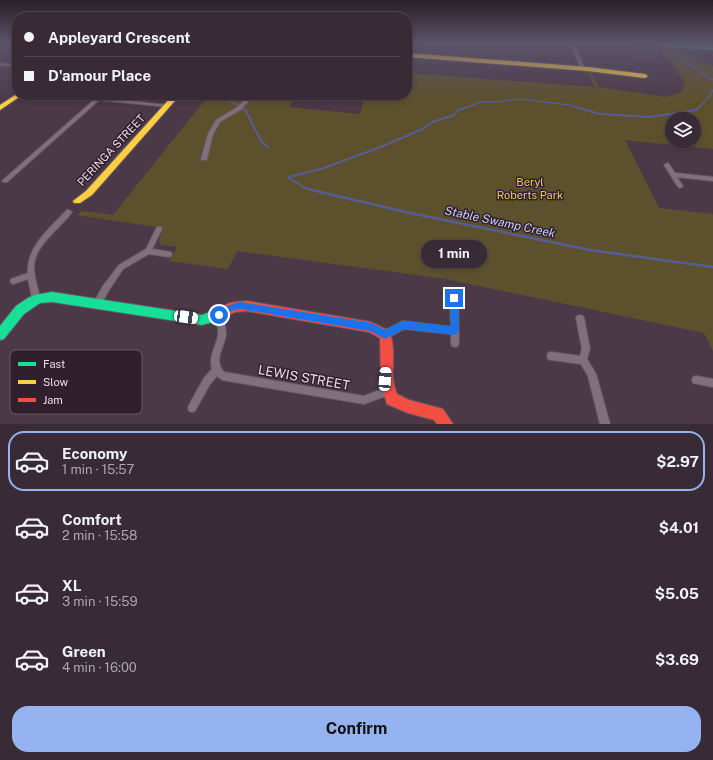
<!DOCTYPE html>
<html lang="en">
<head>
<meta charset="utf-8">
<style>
  body { margin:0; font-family:"Public Sans",sans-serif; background:#443742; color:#f1f3f6; height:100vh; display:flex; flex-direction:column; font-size:15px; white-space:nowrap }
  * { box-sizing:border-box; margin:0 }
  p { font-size:13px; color:#aba7ad }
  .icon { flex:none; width:22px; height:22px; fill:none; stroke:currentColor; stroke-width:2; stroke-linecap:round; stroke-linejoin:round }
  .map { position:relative; height:424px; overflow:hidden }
  .sheet { display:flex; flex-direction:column; background:#392b36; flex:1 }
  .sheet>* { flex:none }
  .top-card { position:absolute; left:12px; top:12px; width:400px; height:88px; border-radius:16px; box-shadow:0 2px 6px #0003,0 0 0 1px #534751; display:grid; align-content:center; height:88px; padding:0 12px; background:#392b36 }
  .tools { position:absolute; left:665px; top:112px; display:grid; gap:8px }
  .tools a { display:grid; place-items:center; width:36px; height:36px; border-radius:50%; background:#392b36; box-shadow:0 2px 6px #0003,0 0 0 1px #534751; font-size:20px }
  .end { position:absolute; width:18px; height:18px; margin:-9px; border:5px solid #1a73e8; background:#fff; box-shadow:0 0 0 2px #fff }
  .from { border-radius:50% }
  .bubble { position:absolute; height:28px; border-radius:14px; background:#392b36; box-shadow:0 2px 6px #0003,0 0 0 1px #534751; font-size:13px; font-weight:700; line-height:28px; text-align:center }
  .car { position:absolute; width:12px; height:24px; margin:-12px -6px; border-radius:5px; box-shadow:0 0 3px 1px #0007; background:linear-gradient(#fff 24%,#345 0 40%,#fff 0 76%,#345 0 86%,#fff 0) }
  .top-card b { display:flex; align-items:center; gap:14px; height:38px; font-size:15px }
  .top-card b+b { border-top:1px solid #534751 }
  .top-card i { width:10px; height:10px; background:#f1f3f6 }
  ul { padding:7px 0 0; list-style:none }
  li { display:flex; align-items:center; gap:12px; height:60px; margin:0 8px 6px; padding:0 4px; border:2px solid transparent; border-radius:16px }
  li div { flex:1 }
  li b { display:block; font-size:15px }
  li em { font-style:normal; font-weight:700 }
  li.active { border-color:#95b2f1 }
  li>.icon { width:36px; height:36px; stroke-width:1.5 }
  .cta { display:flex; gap:8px; margin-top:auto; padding:8px 12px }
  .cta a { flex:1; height:46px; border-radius:16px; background:#95b2f1; color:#111; font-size:16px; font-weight:700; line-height:46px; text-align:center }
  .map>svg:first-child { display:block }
  .green { fill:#5d512d; fill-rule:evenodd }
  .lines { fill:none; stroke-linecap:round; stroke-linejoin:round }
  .stream-far2 { stroke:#555c97; stroke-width:1.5 }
  .stream-far1 { stroke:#555c97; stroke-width:2 }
  .stream { stroke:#555c97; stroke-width:2.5 }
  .street-casing { stroke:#675663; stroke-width:2 }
  .fast-casing { stroke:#675663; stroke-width:2 }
  .slow-casing { stroke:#675663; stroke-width:2 }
  .jam-casing { stroke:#675663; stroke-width:2 }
  .street { fill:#80707c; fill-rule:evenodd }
  .fast { fill:#16e098; fill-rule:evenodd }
  .slow { fill:#ffcf43; fill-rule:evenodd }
  .jam { fill:#f24e42; fill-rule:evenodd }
  .wall { fill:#4f434f }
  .building { fill:#5c4e5c; stroke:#403740 }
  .route { fill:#1a73e8 }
  .labels { text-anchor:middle; stroke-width:3; stroke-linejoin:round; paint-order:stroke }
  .street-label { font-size:11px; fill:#f1daeb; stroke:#301f2c }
  .park-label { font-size:11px; fill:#e8cd62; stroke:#301f2c }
  .water-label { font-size:12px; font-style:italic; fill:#c7cff4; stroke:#301f2c }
  .near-street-label { font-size:13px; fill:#f1daeb; stroke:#301f2c }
  .key { fill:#301f2c; stroke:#6a5765; stroke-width:1 }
  .key-label { font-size:11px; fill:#f1daeb }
</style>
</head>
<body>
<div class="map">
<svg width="713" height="424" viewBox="0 0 713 424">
  <rect width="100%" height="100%" fill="#4c3948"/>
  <path class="green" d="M659 47 677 48 703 64 713 66V149L625 140 659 208 713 214V351L704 333 446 279 237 251 228 269 169 261 177 247 161 245 159 241 163 228 77 215 81 211 113 215 209 95 295 96 289 107 360 114 365 95H407V73L594 87 589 74 585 72 591 73 599 87 666 97 681 92 685 84 671 62ZM672 119H694V141H672Z"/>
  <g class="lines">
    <path class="stream-far2" d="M664 48 713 80
      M215 95 239 105 243 109
      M462 109 480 102H497L520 99 570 105 582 109
      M697 109 710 96 713 90"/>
    <path class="stream-far1" d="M242 108 246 111 261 141 268 147
      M579 108 600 114 649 117 696 110 698 108
      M289 177 321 169 378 148 423 129 432 122 454 115 458 110 465 108
      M289 178 305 188 317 191"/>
    <path class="stream" d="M312 190 410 213 590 250 713 267"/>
    <defs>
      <path id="street" d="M570 43H574L585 69 584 70 581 69Z
        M0 63 17 65V67L0 65Z
        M33 95C78 95 123 100 168 105L170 106 168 107 99 100 7 182H3L2 181 3 180 94 100 35 96Z
        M250 95H255L240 110 220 122 213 134 207 159 206 160H202L201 159 208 134 216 120 236 108Z
        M667 163 669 164 675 173 713 177V181L677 177 683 186 680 188 678 187 664 165Z
        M67 210H69L72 212C60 229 34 245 34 267 34 278 38 288 40 298L39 300 36 301 33 300 32 298 28 279 13 284 11 283 10 281 11 279 28 273C26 247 50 228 67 210Z
        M157 227H161L162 229 152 249 171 252 172 254 171 256 169 257 149 254 123 269 109 290 100 306 97 307 94 306 93 304 103 286 119 265 146 249Z
        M454 295 457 296 458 298 459 343 458 346 455 347 452 346 451 343V334L404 329 388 338 385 339 382 338 381 335 382 332 403 321 451 327 450 298 451 296Z
        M219 312 222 313 223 315C224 321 226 328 226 335 224 348 213 360 224 372L364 396 388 387 391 388 392 391 391 394 364 404 222 380 217 376 210 384 195 411 192 412 189 411 188 408 189 405 204 378 212 369C208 356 217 346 218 334 219 328 216 321 215 315L216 313Z
        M580 315 583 316 584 318 590 349 587 359 596 374 610 424H600L588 376 581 364 551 360 548 359 547 356 548 353 551 352 580 356 582 349 576 318 577 316Z
        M696 376 713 379V387L693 383 692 380 693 377Z"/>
      <path id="fast" d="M634 43H659L713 46V50L637 45Z
        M52 292 202 315 226 306 230 307 232 311C227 321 211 322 202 325L52 302 40 303 24 314 4 339 0 340V326L16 306 28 298 35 295Z"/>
      <path id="slow" d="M407 53 588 67 645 74 648 76 645 78 588 71 407 57Z
        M17 94V95H22L0 110V105Z
        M173 95H180L92 195 80 203H74L73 201 86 191Z"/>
      <path id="jam" d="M247 301 371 322 389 331C398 351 388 374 397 394L409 400 443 409 453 424H437L434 420 408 413 387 404 381 383 380 338 369 332 247 311 235 312 226 316 222 315 220 311C225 301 238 302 247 301Z"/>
    </defs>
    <use href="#street" class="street-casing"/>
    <use href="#fast" class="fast-casing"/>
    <use href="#slow" class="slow-casing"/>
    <use href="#jam" class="jam-casing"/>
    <use href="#street" class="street"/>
    <use href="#fast" class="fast"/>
    <use href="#slow" class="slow"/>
    <use href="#jam" class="jam"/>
  </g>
  <path class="wall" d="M629 43H652L658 50 653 59H641L631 57 626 50Z"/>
  <path class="building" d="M632 43H652L658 50H646L636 48Z"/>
  <linearGradient id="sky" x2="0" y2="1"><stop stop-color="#2a1f28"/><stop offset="0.42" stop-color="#5b546a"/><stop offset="1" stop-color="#5b546a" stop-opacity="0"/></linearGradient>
  <rect width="713" height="102" fill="url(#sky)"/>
  <path class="route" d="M454 295 458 298 459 331 455 335 404 329 385 339 370 331 240 309 234 310 219 319 215 315C220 308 231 304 240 302L372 323 385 330 403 321 451 326 450 298Z"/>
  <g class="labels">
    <g class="street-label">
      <text transform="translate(111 150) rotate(-47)" y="4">PERINGA STREET</text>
    </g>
    <g class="park-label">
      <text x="530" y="186">Beryl<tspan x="530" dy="13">Roberts Park</tspan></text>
    </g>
    <g class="water-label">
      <text transform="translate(500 222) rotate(12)" y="4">Stable Swamp Creek</text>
    </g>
    <g class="near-street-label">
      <text transform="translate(304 377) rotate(10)" y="5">LEWIS STREET</text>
    </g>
  </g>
  <rect x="10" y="350" width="132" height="64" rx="6" class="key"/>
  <rect x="18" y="362" width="18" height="4" fill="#16e098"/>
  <rect x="18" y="380" width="18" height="4" fill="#ffcf43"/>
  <rect x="18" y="398" width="18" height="4" fill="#f24e42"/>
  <g class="key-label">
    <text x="43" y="368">Fast</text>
    <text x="43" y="386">Slow</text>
    <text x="43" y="404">Jam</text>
  </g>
</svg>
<div class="tools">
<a><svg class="icon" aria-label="layers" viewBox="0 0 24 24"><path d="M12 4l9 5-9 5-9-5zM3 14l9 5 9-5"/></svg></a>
</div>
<i class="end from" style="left:219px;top:315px"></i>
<i class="end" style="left:454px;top:298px"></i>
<div class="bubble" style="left:421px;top:240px;width:66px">1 min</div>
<i class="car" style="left:186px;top:317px;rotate:98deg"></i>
<i class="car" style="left:385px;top:379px;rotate:4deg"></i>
<div class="top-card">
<b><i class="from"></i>Appleyard Crescent</b>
<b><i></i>D'amour Place</b>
</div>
</div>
<section class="sheet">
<ul>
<li class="active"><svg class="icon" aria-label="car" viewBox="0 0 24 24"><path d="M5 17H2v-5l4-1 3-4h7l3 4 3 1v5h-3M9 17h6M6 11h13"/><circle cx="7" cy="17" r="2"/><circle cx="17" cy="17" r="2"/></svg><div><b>Economy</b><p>1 min · 15:57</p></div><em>$2.97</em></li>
<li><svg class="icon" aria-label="car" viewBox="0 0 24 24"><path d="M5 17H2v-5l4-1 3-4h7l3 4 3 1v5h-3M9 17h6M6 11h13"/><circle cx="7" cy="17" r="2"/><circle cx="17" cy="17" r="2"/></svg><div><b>Comfort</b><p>2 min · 15:58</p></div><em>$4.01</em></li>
<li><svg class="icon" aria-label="car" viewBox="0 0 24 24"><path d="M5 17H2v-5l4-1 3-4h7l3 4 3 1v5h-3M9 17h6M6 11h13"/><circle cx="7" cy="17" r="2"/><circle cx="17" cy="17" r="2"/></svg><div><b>XL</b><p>3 min · 15:59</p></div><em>$5.05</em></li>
<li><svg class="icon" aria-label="car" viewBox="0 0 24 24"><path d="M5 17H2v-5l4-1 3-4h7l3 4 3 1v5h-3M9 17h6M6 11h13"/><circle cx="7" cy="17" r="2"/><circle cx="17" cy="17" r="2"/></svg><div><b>Green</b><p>4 min · 16:00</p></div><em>$3.69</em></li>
</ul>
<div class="cta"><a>Confirm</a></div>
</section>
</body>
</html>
